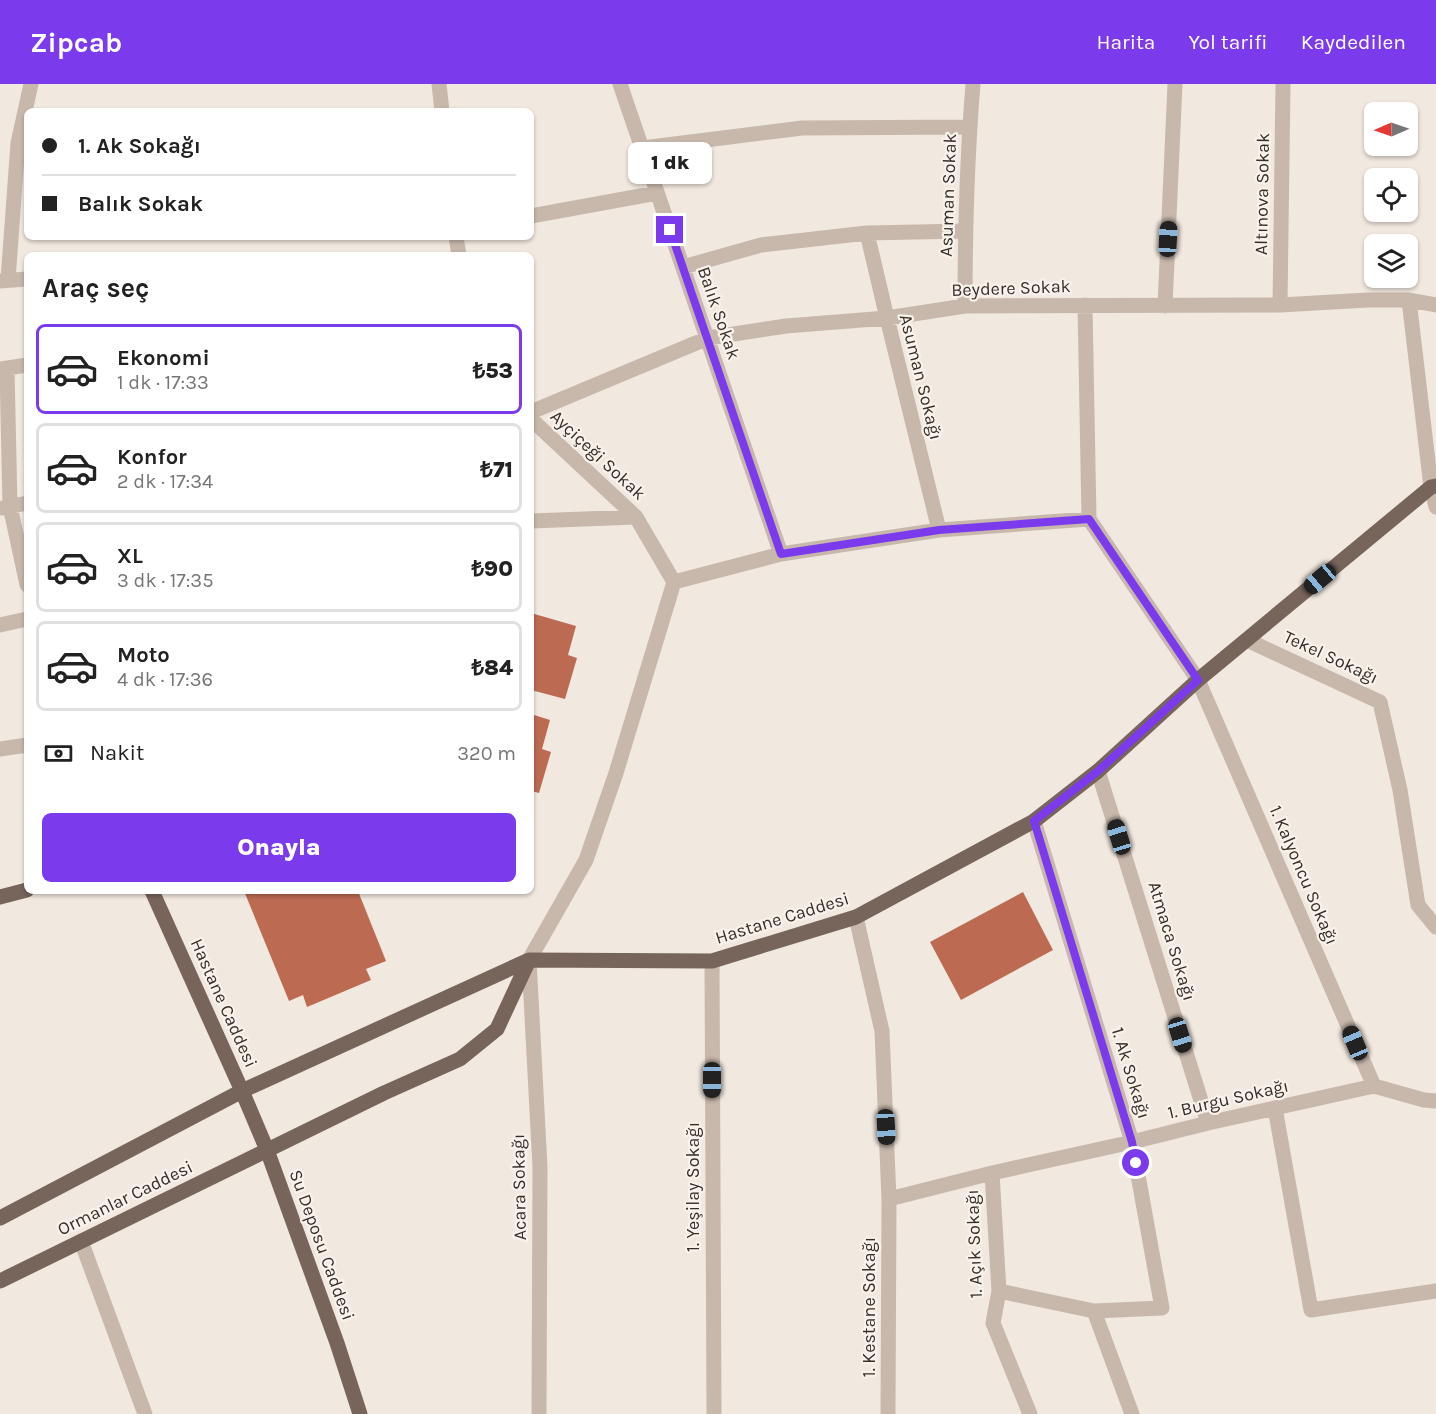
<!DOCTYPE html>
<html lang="tr">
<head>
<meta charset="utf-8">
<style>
  body { margin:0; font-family:Karla,sans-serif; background:#f2f2f2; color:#222; height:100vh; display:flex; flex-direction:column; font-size:22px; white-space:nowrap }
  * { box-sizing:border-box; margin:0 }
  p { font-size:20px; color:#767676 }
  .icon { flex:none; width:33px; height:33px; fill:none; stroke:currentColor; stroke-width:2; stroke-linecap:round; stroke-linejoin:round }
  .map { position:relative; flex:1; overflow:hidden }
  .panel { position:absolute; left:24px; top:168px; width:510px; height:642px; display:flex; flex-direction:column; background:#fff; border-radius:9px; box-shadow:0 2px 4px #0004 }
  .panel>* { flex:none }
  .hud { position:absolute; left:24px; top:24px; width:510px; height:132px; border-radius:9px; box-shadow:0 2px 4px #0004; display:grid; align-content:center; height:132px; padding:0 18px; background:#fff }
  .needle { width:39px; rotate:268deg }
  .buttons { position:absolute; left:1364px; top:18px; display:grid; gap:12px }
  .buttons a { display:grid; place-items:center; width:54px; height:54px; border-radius:9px; background:#fff; box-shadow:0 2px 4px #0004; font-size:30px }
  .end { position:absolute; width:27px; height:27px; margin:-14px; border:8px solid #7c3aed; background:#fff; box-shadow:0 0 0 3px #fff }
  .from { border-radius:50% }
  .bubble { position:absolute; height:42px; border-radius:9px; background:#fff; box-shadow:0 2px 4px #0004; font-size:20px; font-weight:800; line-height:42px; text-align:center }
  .car { position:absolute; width:18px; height:36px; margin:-18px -9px; border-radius:8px; box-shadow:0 0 4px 2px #0007; background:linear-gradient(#222 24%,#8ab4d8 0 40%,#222 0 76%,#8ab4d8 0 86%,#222 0) }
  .hud b { display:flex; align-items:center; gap:21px; height:57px; font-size:22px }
  .hud b+b { border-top:2px solid #e0e0e0 }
  .hud i { width:15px; height:15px; background:#222 }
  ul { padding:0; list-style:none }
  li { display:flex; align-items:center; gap:18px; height:90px; margin:0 12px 9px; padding:0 6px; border:3px solid #e0e0e0; border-radius:9px }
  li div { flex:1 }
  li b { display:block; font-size:22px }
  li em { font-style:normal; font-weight:800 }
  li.selected { border-color:#7c3aed }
  li>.icon { width:54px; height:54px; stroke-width:1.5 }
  h2 { padding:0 18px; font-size:27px; line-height:72px }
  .pay { display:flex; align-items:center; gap:15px; height:66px; padding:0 18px; font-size:22px }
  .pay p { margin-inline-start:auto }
  .button { display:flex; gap:12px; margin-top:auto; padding:12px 18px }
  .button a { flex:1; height:69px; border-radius:9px; background:#7c3aed; color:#fff; font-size:24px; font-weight:800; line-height:69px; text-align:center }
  header { display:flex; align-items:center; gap:36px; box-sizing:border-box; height:84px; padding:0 30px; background:#7c3aed; color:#fff }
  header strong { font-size:28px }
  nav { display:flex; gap:33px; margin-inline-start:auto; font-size:21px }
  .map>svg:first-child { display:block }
  .building { fill:#bc6b52 }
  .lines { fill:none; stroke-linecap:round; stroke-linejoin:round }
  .minor { stroke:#c8b8ac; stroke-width:15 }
  .major { stroke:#77655c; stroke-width:15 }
  .route { stroke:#7c3aed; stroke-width:8 }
  .labels { text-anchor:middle; stroke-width:4.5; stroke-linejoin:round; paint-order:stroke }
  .street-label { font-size:18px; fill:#372e2a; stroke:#f9f2eb }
</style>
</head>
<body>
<header>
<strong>Zipcab</strong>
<nav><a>Harita</a><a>Yol tarifi</a><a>Kaydedilen</a></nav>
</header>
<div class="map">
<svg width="1436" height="1330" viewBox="0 0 1436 1330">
  <rect width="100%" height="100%" fill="#f1e8df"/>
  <path class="building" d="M531 529 576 542 568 571 577 574 565 615 531 606Z
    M531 630 550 636 542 665 551 668 539 709 531 707Z
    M244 807H358L386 877 366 885 371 896 307 923 303 911 289 917Z
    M1023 808 1053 866 961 916 930 858Z"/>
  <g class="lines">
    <path class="minor" d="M439 0 442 27
      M620 0 781 470
      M642 64 802 44 969 43
      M531 132 657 109
      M867 149 887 234 939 446
      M456 153 459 171
      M683 183 761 161 867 149 965 147
      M8 196 18 59 31 0
      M0 197 27 195
      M1409 216 1431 403 1436 423
      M1085 221 1089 435 1198 596 1374 1002
      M1280 221 1283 0
      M965 222C965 148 967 74 973 0
      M1165 222 1175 0
      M0 285 27 281
      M7 285 10 422 27 501
      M531 328 708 254 786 242 887 234 965 222 1280 221 1368 216H1409L1436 221
      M531 335 636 433 674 498
      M3 424 27 419
      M531 437 636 433
      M674 498 781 470 939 446 1089 435
      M0 541 27 535
      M1247 556 1380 618 1400 706 1418 821 1436 843
      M0 665 27 661
      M1098 687 1208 1039
      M1034 737 1132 1058 1162 1224 1094 1227 1132 1330
      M856 833 882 947 889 1115 888 1330
      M712 877 714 1330
      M1275 1024 1311 1226 1436 1207
      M992 1089 999 1207 993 1239 1030 1330
      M889 1115 992 1089 1132 1058 1208 1039 1374 1002 1424 1016 1436 1017
      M81 1157 145 1330
      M999 1207 1094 1227
      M539 1330 540 1083 529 876 586 776 616 689 674 498"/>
    <path class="major" d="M152 807 242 1007 267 1066 337 1259 360 1330
      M0 813 27 806
      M0 1134 242 1007 529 876 712 877 856 833 1034 737 1098 687 1198 596 1431 403 1436 402
      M0 1197 384 1009 460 975 497 945 529 876"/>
  </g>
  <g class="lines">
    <path class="route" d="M670 146 781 470 939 446 1089 435 1198 596 1098 687 1034 737 1132 1058 1136 1079"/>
  </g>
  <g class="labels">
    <g class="street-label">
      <text transform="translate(1262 110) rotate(-89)" y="6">Altınova Sokak</text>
      <text transform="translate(948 111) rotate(-88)" y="6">Asuman Sokak</text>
      <text transform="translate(1011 204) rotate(-2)" y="6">Beydere Sokak</text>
      <text transform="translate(719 229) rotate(71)" y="6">Balık Sokak</text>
      <text transform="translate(921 293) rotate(76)" y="6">Asuman Sokağı</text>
      <text transform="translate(598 371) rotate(43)" y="6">Ayçiçeği Sokak</text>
      <text transform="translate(1331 573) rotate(25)" y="6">Tekel Sokağı</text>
      <text transform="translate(1304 791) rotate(67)" y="6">1. Kalyoncu Sokağı</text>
      <text transform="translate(782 834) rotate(-17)" y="6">Hastane Caddesi</text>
      <text transform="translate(1172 857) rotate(73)" y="6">Atmaca Sokağı</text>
      <text transform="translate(224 919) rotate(66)" y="6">Hastane Caddesi</text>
      <text transform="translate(1131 989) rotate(73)" y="6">1. Ak Sokağı</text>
      <text transform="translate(1228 1015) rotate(-13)" y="6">1. Burgu Sokağı</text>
      <text transform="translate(519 1103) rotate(-91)" y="6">Acara Sokağı</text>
      <text transform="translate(693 1103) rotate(-90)" y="6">1. Yeşilay Sokağı</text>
      <text transform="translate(125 1114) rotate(-26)" y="6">Ormanlar Caddesi</text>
      <text transform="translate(974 1160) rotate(-92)" y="6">1. Açık Sokağı</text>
      <text transform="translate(322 1161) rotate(70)" y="6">Su Deposu Caddesi</text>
      <text transform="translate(869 1223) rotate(-90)" y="6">1. Kestane Sokağı</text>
    </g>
  </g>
</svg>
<div class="buttons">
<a><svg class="needle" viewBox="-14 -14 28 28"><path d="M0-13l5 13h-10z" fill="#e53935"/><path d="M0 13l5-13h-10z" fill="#767676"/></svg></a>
<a><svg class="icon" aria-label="locate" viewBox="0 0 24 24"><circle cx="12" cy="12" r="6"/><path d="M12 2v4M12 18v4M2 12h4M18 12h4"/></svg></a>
<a><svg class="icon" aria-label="layers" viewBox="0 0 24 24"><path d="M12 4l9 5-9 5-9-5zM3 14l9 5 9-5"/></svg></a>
</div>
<i class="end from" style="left:1136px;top:1079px"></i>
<i class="end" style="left:670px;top:146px"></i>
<div class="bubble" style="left:628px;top:58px;width:84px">1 dk</div>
<i class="car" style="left:1168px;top:155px;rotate:3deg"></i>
<i class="car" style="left:1320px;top:495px;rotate:230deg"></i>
<i class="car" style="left:1119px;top:753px;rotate:343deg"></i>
<i class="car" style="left:1180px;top:951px;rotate:163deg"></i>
<i class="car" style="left:1355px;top:959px;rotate:337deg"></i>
<i class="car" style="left:712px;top:996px;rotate:180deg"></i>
<i class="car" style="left:886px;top:1043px;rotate:177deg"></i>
<div class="hud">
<b><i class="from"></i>1. Ak Sokağı</b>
<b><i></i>Balık Sokak</b>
</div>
<section class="panel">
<h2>Araç seç</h2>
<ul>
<li class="selected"><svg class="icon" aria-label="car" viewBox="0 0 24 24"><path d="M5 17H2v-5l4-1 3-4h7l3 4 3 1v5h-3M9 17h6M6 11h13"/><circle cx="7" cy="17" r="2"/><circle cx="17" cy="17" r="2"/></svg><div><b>Ekonomi</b><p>1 dk · 17:33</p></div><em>₺53</em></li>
<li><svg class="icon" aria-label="car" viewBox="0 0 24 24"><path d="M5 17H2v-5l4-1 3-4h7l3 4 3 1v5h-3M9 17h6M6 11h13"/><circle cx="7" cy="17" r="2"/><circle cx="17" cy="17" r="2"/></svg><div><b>Konfor</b><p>2 dk · 17:34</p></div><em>₺71</em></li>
<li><svg class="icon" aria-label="car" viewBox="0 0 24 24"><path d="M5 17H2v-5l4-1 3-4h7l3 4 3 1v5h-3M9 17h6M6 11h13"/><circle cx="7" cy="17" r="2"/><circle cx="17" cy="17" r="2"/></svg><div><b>XL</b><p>3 dk · 17:35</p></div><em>₺90</em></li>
<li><svg class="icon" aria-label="car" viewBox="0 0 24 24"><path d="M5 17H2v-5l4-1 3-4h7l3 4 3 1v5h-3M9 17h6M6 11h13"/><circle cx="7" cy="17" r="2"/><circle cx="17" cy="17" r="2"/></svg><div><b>Moto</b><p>4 dk · 17:36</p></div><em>₺84</em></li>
</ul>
<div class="pay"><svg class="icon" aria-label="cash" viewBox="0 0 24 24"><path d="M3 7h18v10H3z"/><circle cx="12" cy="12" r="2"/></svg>Nakit<p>320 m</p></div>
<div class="button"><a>Onayla</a></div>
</section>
</div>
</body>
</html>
